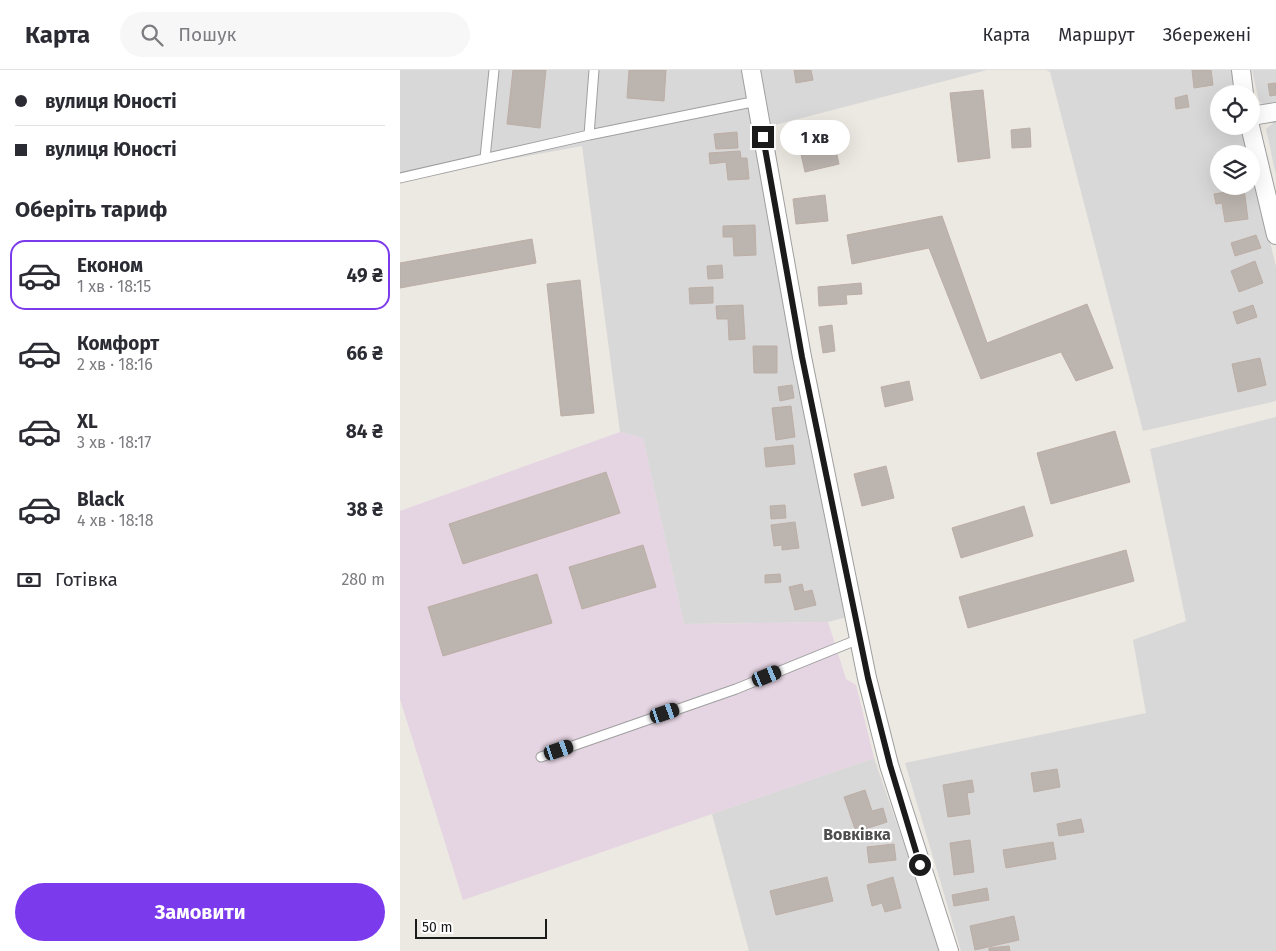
<!DOCTYPE html>
<html lang="uk">
<head>
<meta charset="utf-8">
<style>
  body { margin:0; font-family:"Fira Sans",sans-serif; background:#f7f7f7; color:#2b2b33; height:100vh; display:flex; flex-direction:column; font-size:19px; white-space:nowrap }
  * { box-sizing:border-box; margin:0 }
  p { font-size:16px; color:#7c7c81 }
  .icon { flex:none; width:28px; height:28px; fill:none; stroke:currentColor; stroke-width:2; stroke-linecap:round; stroke-linejoin:round }
  .map { position:relative; flex:1; overflow:hidden }
  .details { display:flex; flex-direction:column; background:#fff; width:400px }
  .details>* { flex:none }
  .hud { display:grid; align-content:center; height:110px; padding:0 15px; background:#fff }
  .tools { position:absolute; left:810px; top:15px; display:grid; gap:10px }
  .tools a { display:grid; place-items:center; width:50px; height:50px; border-radius:50%; background:#fff; box-shadow:0 5px 20px #0002; font-size:25px }
  .scale { position:absolute; left:15px; bottom:12px; width:132px; box-sizing:border-box; padding-left:5px; border:2px solid #1b1b1b; border-top:0; font-size:14px; line-height:18px; white-space:nowrap; color:#1b1b1b; -webkit-text-stroke:4px #fff; paint-order:stroke }
  .end { position:absolute; width:22px; height:22px; margin:-11px; border:6px solid #1b1b1b; background:#fff; box-shadow:0 0 0 2px #fff }
  .from { border-radius:50% }
  .bubble { position:absolute; height:35px; border-radius:18px; background:#fff; box-shadow:0 5px 20px #0002; font-size:16px; font-weight:700; line-height:35px; text-align:center }
  .car { position:absolute; width:15px; height:30px; margin:-15px -8px; border-radius:6px; box-shadow:0 0 4px 1px #0007; background:linear-gradient(#222 24%,#8ab4d8 0 40%,#222 0 76%,#8ab4d8 0 86%,#222 0) }
  .hud b { display:flex; align-items:center; gap:18px; height:48px; font-size:19px }
  .hud b+b { border-top:1px solid #e1e1e2 }
  .hud i { width:12px; height:12px; background:#2b2b33 }
  ul { padding:0; list-style:none }
  li { display:flex; align-items:center; gap:15px; height:70px; margin:0 10px 8px; padding:0 5px; border:2px solid transparent; border-radius:15px }
  li div { flex:1 }
  li b { display:block; font-size:19px }
  li em { font-style:normal; font-weight:700 }
  li.on { border-color:#7c3aed }
  li>.icon { width:45px; height:45px; stroke-width:1.5 }
  h2 { padding:0 15px; font-size:22px; line-height:60px }
  .pay { display:flex; align-items:center; gap:12px; height:55px; padding:0 15px; font-size:19px }
  .pay p { margin-inline-start:auto }
  .primary-button { display:flex; gap:10px; margin-top:auto; padding:10px 15px }
  .primary-button a { flex:1; height:58px; border-radius:30px; background:#7c3aed; color:#fff; font-size:20px; font-weight:700; line-height:58px; text-align:center }
  header { display:flex; align-items:center; gap:30px; box-sizing:border-box; height:70px; padding:0 25px; background:#fff; border-bottom:1px solid #e1e1e2 }
  header strong { font-size:24px }
  nav { display:flex; gap:28px; margin-inline-start:auto; font-size:18px }
  .search { width:350px; height:45px; background:#f7f7f7; display:flex; align-items:center; gap:12px; box-sizing:border-box; padding:0 18px; border-radius:28px; color:#7c7c81; font-size:19px }
  main { display:flex; flex:1; min-height:0 }
  .map>svg:first-child { display:block }
  .residential { fill:#d9d8d8 }
  .industrial { fill:#e5d4e2 }
  .building { fill:#bcb4af; stroke:#bcaea5 }
  .lines { fill:none; stroke-linecap:round; stroke-linejoin:round }
  .lane-casing { stroke:#9f9f9f; stroke-width:11 }
  .street-casing { stroke:#9f9f9f; stroke-width:20 }
  .lane { stroke:#fff; stroke-width:9 }
  .street { stroke:#fff; stroke-width:18 }
  .route { stroke:#1b1b1b; stroke-width:6 }
  .labels { text-anchor:middle; stroke-width:4.5; stroke-linejoin:round; paint-order:stroke }
  .neighbourhood-label { font-size:16px; font-weight:bold; fill:#4e4e4e; stroke:#fff }
</style>
</head>
<body>
<header>
<strong>Карта</strong>
<div class="search"><svg class="icon" aria-label="search" viewBox="0 0 24 24"><circle cx="10" cy="10" r="6"/><path d="M15 15l6 6"/></svg>Пошук</div>
<nav><a>Карта</a><a>Маршрут</a><a>Збережені</a></nav>
</header>
<main>
<section class="details">
<div class="hud">
<b><i class="from"></i>вулиця Юності</b>
<b><i></i>вулиця Юності</b>
</div>
<h2>Оберіть тариф</h2>
<ul>
<li class="on"><svg class="icon" aria-label="car" viewBox="0 0 24 24"><path d="M5 17H2v-5l4-1 3-4h7l3 4 3 1v5h-3M9 17h6M6 11h13"/><circle cx="7" cy="17" r="2"/><circle cx="17" cy="17" r="2"/></svg><div><b>Економ</b><p>1 хв · 18:15</p></div><em>49 ₴</em></li>
<li><svg class="icon" aria-label="car" viewBox="0 0 24 24"><path d="M5 17H2v-5l4-1 3-4h7l3 4 3 1v5h-3M9 17h6M6 11h13"/><circle cx="7" cy="17" r="2"/><circle cx="17" cy="17" r="2"/></svg><div><b>Комфорт</b><p>2 хв · 18:16</p></div><em>66 ₴</em></li>
<li><svg class="icon" aria-label="car" viewBox="0 0 24 24"><path d="M5 17H2v-5l4-1 3-4h7l3 4 3 1v5h-3M9 17h6M6 11h13"/><circle cx="7" cy="17" r="2"/><circle cx="17" cy="17" r="2"/></svg><div><b>XL</b><p>3 хв · 18:17</p></div><em>84 ₴</em></li>
<li><svg class="icon" aria-label="car" viewBox="0 0 24 24"><path d="M5 17H2v-5l4-1 3-4h7l3 4 3 1v5h-3M9 17h6M6 11h13"/><circle cx="7" cy="17" r="2"/><circle cx="17" cy="17" r="2"/></svg><div><b>Black</b><p>4 хв · 18:18</p></div><em>38 ₴</em></li>
</ul>
<div class="pay"><svg class="icon" aria-label="cash" viewBox="0 0 24 24"><path d="M3 7h18v10H3z"/><circle cx="12" cy="12" r="2"/></svg>Готівка<p>280 m</p></div>
<div class="primary-button"><a>Замовити</a></div>
</section>
<div class="map">
<svg width="876" height="881" viewBox="0 0 876 881">
  <rect width="100%" height="100%" fill="#ece8e2"/>
  <path class="residential" d="M0 0H347L447 547 428 552 284 554 243 368 220 362 182 76 0 109Z
    M359 0H587L367 57Z
    M646 0H832L836 24H819V56H843L849 84H819V116H851V93L876 197V331L743 361 650 2Z
    M852 0H876V34L865 36 859 31Z
    M876 51V105L866 59Z
    M876 347V881H561L505 693 746 643 733 570 786 551 750 379Z
    M474 688 541 881H349L312 744Z"/>
  <path class="industrial" d="M220 362 243 368 284 554 428 552 446 609 456 615 474 688 63 830 0 629V441Z"/>
  <path class="building" d="M113 0H146L140 58 107 54Z
    M229 0H266L264 31 227 28Z
    M394 0H411L413 10 396 13Z
    M792 0H811L813 15 794 18Z
    M876 13V25L870 26 868 14Z
    M583 20 590 88 558 92 550 23Z
    M787 25 789 37 776 39 775 28Z
    M630 58 631 77 612 78 611 60Z
    M337 62 338 78 316 79 314 64Z
    M432 63 439 94 405 102 398 71Z
    M340 81 341 88H347L349 109 328 110 326 92 310 94 309 83Z
    M844 119 848 149 825 152 822 133 816 134 814 124Z
    M425 125 428 151 396 154 393 129Z
    M542 146 587 273 687 234 713 298 676 311 661 282 581 309 529 178 452 194 447 165Z
    M355 155 356 185 334 186 333 167H323V156Z
    M856 165 861 178 835 186 831 173Z
    M132 169 136 193 0 218V193Z
    M855 191 863 213 839 222 831 201Z
    M322 195 323 208 308 209 307 196Z
    M180 210 194 343 161 346 147 214Z
    M461 213 462 224 446 225 447 234 419 236 418 217Z
    M313 217V233L290 234 289 218Z
    M343 235 345 269 329 270 328 249H317L316 236Z
    M853 235 857 247 837 254 833 242Z
    M432 255 435 281 423 283 419 257Z
    M353 276H377V303H354Z
    M860 288 866 315 838 322 832 294Z
    M509 311 513 330 485 337 481 317Z
    M392 315 394 328 380 331 378 317Z
    M391 336 395 367 376 370 372 338Z
    M715 361 730 412 651 434 637 383Z
    M393 375 395 394 366 397 364 378Z
    M486 396 494 428 462 436 454 404Z
    M206 402 220 443 63 494 49 454Z
    M385 435 386 448 371 449 370 436Z
    M624 436 633 466 561 488 552 458Z
    M395 452 399 478 382 480V475L374 476 371 455Z
    M243 475 256 517 182 539 169 497Z
    M726 480 734 511 568 558 559 527Z
    M137 504 152 553 43 586 28 537Z
    M380 504 381 512 365 513V505Z
    M402 514 404 522 412 520 416 535 395 540 389 517Z
    M657 699 660 717 634 722 631 703Z
    M572 710 574 722 567 723 570 744 548 747 543 715Z
    M465 720 472 741 483 738 487 752 456 762 444 727Z
    M681 749 684 762 659 766 657 754Z
    M570 770 574 802 554 805 550 773Z
    M653 772 656 789 606 798 603 780Z
    M494 774 496 790 469 793 467 777Z
    M427 807 433 831 376 845 370 821Z
    M493 807 501 838 485 842 482 833 472 836 467 815Z
    M587 818 589 830 554 836 552 825Z
    M614 846 619 870 575 880 570 856Z
    M609 876 610 881H589V878Z"/>
  <g class="lines">
    <defs>
      <path id="lane" d="M189 65 194 0
        M85 88 94 0
        M0 108 189 65 357 31
        M141 687 336 619 459 569"/>
      <path id="street" d="M351 0 402 287 467 608 489 695 549 881
        M841 0 844 24
        M851 46 876 42
        M850 56 876 165"/>
    </defs>
    <use href="#lane" class="lane-casing"/>
    <use href="#street" class="street-casing"/>
    <use href="#lane" class="lane"/>
    <use href="#street" class="street"/>
  </g>
  <g class="lines">
    <path class="route" d="M363 67 402 287 468 608 490 695 520 795"/>
  </g>
  <g class="labels">
    <g class="neighbourhood-label">
      <text x="457" y="770">Вовківка</text>
    </g>
  </g>
</svg>
<div class="tools">
<a><svg class="icon" aria-label="locate" viewBox="0 0 24 24"><circle cx="12" cy="12" r="6"/><path d="M12 2v4M12 18v4M2 12h4M18 12h4"/></svg></a>
<a><svg class="icon" aria-label="layers" viewBox="0 0 24 24"><path d="M12 4l9 5-9 5-9-5zM3 14l9 5 9-5"/></svg></a>
</div>
<div class="scale">50 m</div>
<i class="end from" style="left:520px;top:795px"></i>
<i class="end" style="left:363px;top:67px"></i>
<div class="bubble" style="left:380px;top:50px;width:70px">1 хв</div>
<i class="car" style="left:367px;top:606px;rotate:68deg"></i>
<i class="car" style="left:265px;top:643px;rotate:71deg"></i>
<i class="car" style="left:159px;top:680px;rotate:71deg"></i>
</div>
</main>
</body>
</html>
